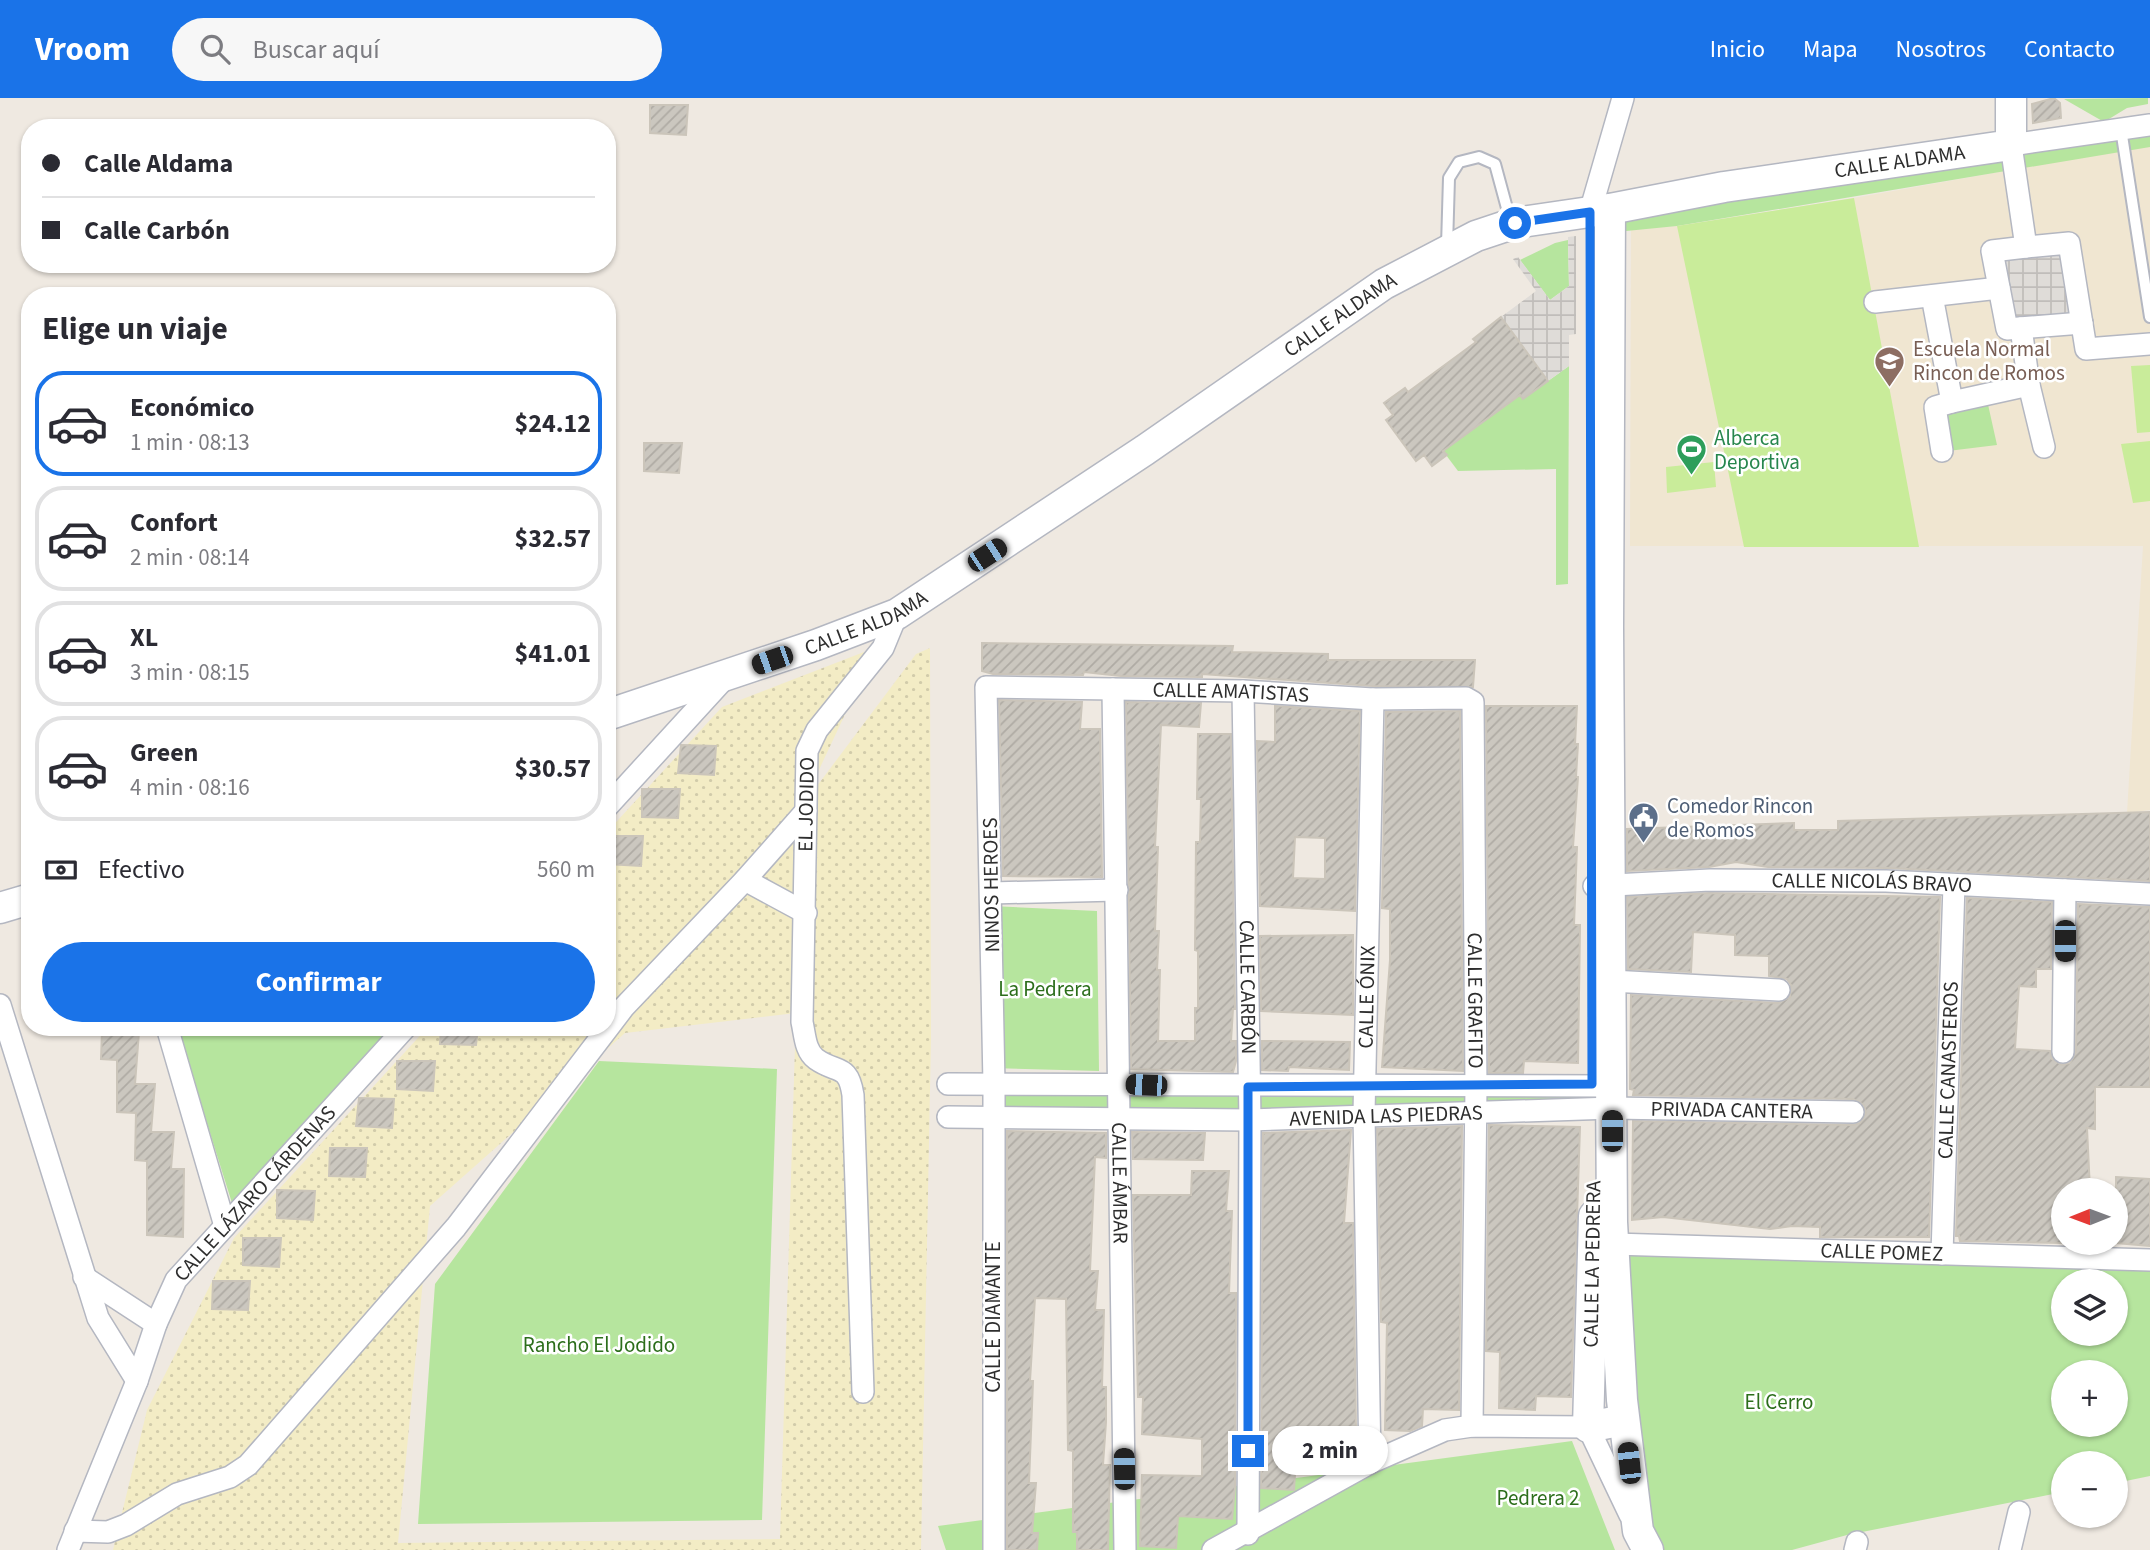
<!DOCTYPE html>
<html lang="es">
<head>
<meta charset="utf-8">
<style>
  body { margin:0; font-family:"Source Sans 3",sans-serif; background:#f7f7f7; color:#2b2b33; height:100vh; display:flex; flex-direction:column; font-size:26px; white-space:nowrap }
  * { box-sizing:border-box; margin:0 }
  p { font-size:23px; color:#7c7c81 }
  .icon { flex:none; width:38px; height:38px; fill:none; stroke:currentColor; stroke-width:2; stroke-linecap:round; stroke-linejoin:round }
  .map { position:relative; flex:1; overflow:hidden }
  .sheet { position:absolute; left:21px; top:189px; width:595px; height:749px; display:flex; flex-direction:column; background:#fff; border-radius:28px; box-shadow:0 2px 5px #0004 }
  .sheet>* { flex:none }
  .hud { position:absolute; left:21px; top:21px; width:595px; height:154px; border-radius:28px; box-shadow:0 2px 5px #0004; display:grid; align-content:center; height:154px; padding:0 21px; background:#fff }
  .needle { width:46px; rotate:269deg }
  .tools { position:absolute; left:2051px; top:1080px; display:grid; gap:14px }
  .tools a { display:grid; place-items:center; width:77px; height:77px; border-radius:50%; background:#fff; box-shadow:0 2px 5px #0004; font-size:35px }
  .end { position:absolute; width:32px; height:32px; margin:-16px; border:9px solid #1a73e8; background:#fff; box-shadow:0 0 0 4px #fff }
  .from { border-radius:50% }
  .bubble { position:absolute; height:49px; border-radius:24px; background:#fff; box-shadow:0 2px 5px #0004; font-size:23px; font-weight:700; line-height:49px; text-align:center }
  .car { position:absolute; width:21px; height:42px; margin:-21px -10px; border-radius:9px; box-shadow:0 0 5px 2px #0007; background:linear-gradient(#222 24%,#8ab4d8 0 40%,#222 0 76%,#8ab4d8 0 86%,#222 0) }
  .hud b { display:flex; align-items:center; gap:24px; height:66px; font-size:26px }
  .hud b+b { border-top:2px solid #e1e1e2 }
  .hud i { width:18px; height:18px; background:#2b2b33 }
  ul { padding:0; list-style:none }
  li { display:flex; align-items:center; gap:21px; height:105px; margin:0 14px 10px; padding:0 7px; border:4px solid #e1e1e2; border-radius:28px }
  li div { flex:1 }
  li b { display:block; font-size:26px }
  li em { font-style:normal; font-weight:700 }
  li.on { border-color:#1a73e8 }
  li>.icon { width:63px; height:63px; stroke-width:1.5 }
  h2 { padding:0 21px; font-size:32px; line-height:84px }
  .pay { display:flex; align-items:center; gap:18px; height:77px; padding:0 21px; font-size:26px }
  .pay p { margin-inline-start:auto }
  .action { display:flex; gap:14px; margin-top:auto; padding:14px 21px }
  .action a { flex:1; height:80px; border-radius:42px; background:#1a73e8; color:#fff; font-size:28px; font-weight:700; line-height:80px; text-align:center }
  header { display:flex; align-items:center; gap:42px; box-sizing:border-box; height:98px; padding:0 35px; background:#1a73e8; color:#fff }
  header strong { font-size:33px }
  nav { display:flex; gap:38px; margin-inline-start:auto; font-size:24px }
  .search { width:490px; height:63px; background:#f7f7f7; display:flex; align-items:center; gap:18px; box-sizing:border-box; padding:0 24px; border-radius:38px; color:#7c7c81; font-size:26px }
  .map>svg:first-child { display:block }
  .education { fill:#f0e6d1 }
  .sand { fill:url(#sand-dots); fill-rule:evenodd }
  .park { fill:#b6e59e; fill-rule:evenodd }
  .pitch { fill:#c9ec9a }
  .plaza { fill:url(#plaza-grid) }
  .building { fill:url(#building-hatch); stroke:#cbc5ba; stroke-width:2; fill-rule:evenodd }
  .lines { fill:none; stroke-linecap:round; stroke-linejoin:round }
  .lane-casing { stroke:#b4b7c1; stroke-width:14 }
  .street-casing { stroke:#b4b7c1; stroke-width:24 }
  .secondary-casing { stroke:#b4b7c1; stroke-width:33 }
  .lane { stroke:#fff; stroke-width:10 }
  .street { stroke:#fff; stroke-width:21 }
  .secondary { stroke:#fff; stroke-width:30 }
  .route { stroke:#1a73e8; stroke-width:9 }
  .labels { text-anchor:middle; stroke-width:5; stroke-linejoin:round; paint-order:stroke }
  .street-label { font-size:21px; fill:#2e2e2e; stroke:#fff }
  .education-label { font-size:21px; fill:#785e54; stroke:#fff; text-anchor:start }
  .leisure-label { font-size:21px; fill:#27864d; stroke:#fff; text-anchor:start }
  .service-label { font-size:21px; fill:#4e5e75; stroke:#fff; text-anchor:start }
  .park-label { font-size:21px; fill:#2c6e1b; stroke:#fff }
</style>
</head>
<body>
<header>
<strong>Vroom</strong>
<div class="search"><svg class="icon" aria-label="search" viewBox="0 0 24 24"><circle cx="10" cy="10" r="6"/><path d="M15 15l6 6"/></svg>Buscar aquí</div>
<nav><a>Inicio</a><a>Mapa</a><a>Nosotros</a><a>Contacto</a></nav>
</header>
<div class="map">
<svg width="2150" height="1452" viewBox="0 0 2150 1452">
  <defs>
    <pattern id="sand-dots" width="8" height="8" patternUnits="userSpaceOnUse" patternTransform="scale(1.75)"><rect width="8" height="8" fill="#f3ecc5"/><path d="M2 2h.1M6 6h.1" fill="none" stroke="#d1cbaa" stroke-width="1.8" stroke-linecap="round"/></pattern>
    <pattern id="plaza-grid" width="8" height="8" patternUnits="userSpaceOnUse" patternTransform="scale(1.75)"><rect width="8" height="8" fill="#dfdcd8"/><path d="M0 4h8M4 0v8" fill="none" stroke="#c0bdba"/></pattern>
    <pattern id="building-hatch" width="6" height="6" patternUnits="userSpaceOnUse" patternTransform="scale(1.75)"><rect width="6" height="6" fill="#cbc7bf"/><path d="M-1 1l2-2M0 6l6-6M5 7l2-2" fill="none" stroke="#afaba4"/></pattern>
  </defs>
  <rect width="100%" height="100%" fill="#efe9e1"/>
  <path class="education" d="M2150 47V712L2127 715 2143 448H1630L1631 131 1677 128 1854 100Z"/>
  <path class="sand" d="M930 550 931 941 921 1452H113L147 1312 234 1140 428 929H607V734L722 609 864 554 871 561 802 708 916 556ZM796 915 780 1441 398 1445 430 1108 625 935Z"/>
  <path class="park" d="M2148 0V6L2127 10 2104 24 2064 1Z
    M2150 27V49L1677 128 1616 134 1613 116Z
    M1568 142 1569 188 1550 202 1520 162 1555 145Z
    M1569 268 1568 486 1556 487V371L1458 373 1443 353 1520 297 1523 301Z
    M1987 302 1997 347 1948 353 1940 312Z
    M992 808 1097 813 1099 973 990 970Z
    M180 929H397L232 1105 177 930Z
    M599 963 777 971 762 1422 418 1426 435 1186Z
    M990 994 1581 997 1582 1009 991 1015Z
    M1629 1155 2150 1162V1378L2116 1385V1365H2063V1394L1847 1437 1792 1452H1656L1633 1323ZM2063 1183H2116V1236H2063ZM2063 1274H2116V1326H2063Z
    M1572 1343 1615 1452H946L938 1428Z"/>
  <path class="pitch" d="M1854 100 1919 449H1744L1677 128Z
    M2150 267V334L2137 335 2131 268Z
    M2150 343V403L2133 405 2121 346Z
    M1714 364 1716 389 1667 395 1666 369Z"/>
  <path class="plaza" d="M1576 138V236L1569 237V268L1548 283 1501 219 1536 193 1513 161 1518 159 1550 202 1569 188 1568 139Z
    M2069 145 2082 225 2007 231 1992 153Z"/>
  <path class="building" d="M2054 0 2060 5 2061 20 2033 25 2032 6Z
    M650 7H688L686 37 650 35Z
    M1501 219 1548 283 1523 301 1520 297 1443 353 1447 357 1432 368 1424 357 1416 363 1386 322 1393 317 1384 305 1405 290 1408 294 1476 244 1473 241Z
    M644 345H682L679 375 644 373Z
    M982 545 1233 548 1232 554 1328 556V562H1475L1473 589 1373 588 1202 576V579L1121 578 1084 574 1083 577 993 576 982 573Z
    M999 602 1082 604 1080 631H1100L1102 779 1003 778Z
    M1126 604 1201 605 1199 629 1161 627 1155 749H1158L1155 833H1159L1157 872H1160L1158 943H1195V910H1198V853L1195 852 1196 744H1200L1201 701H1197L1198 636H1231L1235 911H1233L1231 943H1236V963L1233 974 1131 971Z
    M1275 608 1360 613 1355 813 1260 808 1257 643 1275 644ZM1295 739 1325 740V781L1293 780Z
    M1486 608H1577L1575 646H1578L1576 679H1578L1573 749H1577L1574 827H1580L1578 965 1524 963 1523 975H1489Z
    M1460 613 1463 973 1382 969 1390 862V811L1382 810 1386 614Z
    M681 647 716 648 714 677 678 675Z
    M642 691H680L678 720 642 719Z
    M2150 714V783L1887 770 1768 769 1736 764 1709 769 1627 773V731L1794 725V732H1838V723Z
    M607 738H643L641 768 607 766Z
    M1710 795 1940 799 1929 1139H1820V1129L1792 1128 1770 1131 1663 1119 1632 1122 1633 1023 1853 1027 1860 1025 1866 1015 1864 1007 1853 1001 1633 997 1634 992 1630 991 1631 897 1778 905 1790 899 1791 887 1787 881 1769 878V858L1735 857V837L1693 834 1691 874 1628 871 1627 799Z
    M1967 800 2052 804 2051 871H2036V889L2019 888 2015 951 2050 953 2052 961 2062 967 2070 965 2076 954 2078 806 2150 809V989H2095V1031L2087 1030 2090 1092H2063V1145L1960 1143 1959 1138H1956Z
    M1353 837V917L1261 913 1260 838Z
    M441 929H478L476 947 440 946Z
    M102 933 139 934 135 986H155L151 1034H174L171 1071H184L183 1139 147 1137V1063L135 1062 136 1015 117 1014V962L101 961Z
    M1262 943 1350 944 1349 972 1289 969 1288 973 1262 972Z
    M397 963H435L433 993 397 991Z
    M359 1000 394 1001 392 1030 356 1028Z
    M1489 1027 1580 1029 1571 1299 1536 1298 1535 1312 1499 1310 1500 1254 1486 1253Z
    M1462 1028 1459 1312 1423 1311 1422 1328 1410 1333 1385 1332 1387 1225 1381 1224 1377 1031Z
    M1351 1032 1344 1125H1353L1356 1333 1298 1330 1294 1392 1261 1390 1263 1035Z
    M1007 1033 1106 1035V1060L1095 1059 1090 1173H1098L1095 1212H1104L1102 1289H1106V1324L1103 1367H1110L1108 1452H1077V1434H1073V1353L1068 1352 1066 1201 1035 1200 1030 1283H1033L1029 1385H1036L1032 1435H1038L1037 1452H1007Z
    M1132 1034 1205 1035 1203 1062 1133 1061Z
    M330 1050H367L365 1079 329 1078Z
    M1192 1073H1229L1226 1113H1232L1229 1195H1236L1235 1389 1232 1421 1178 1418 1176 1450 1140 1448 1142 1377 1202 1378V1341L1142 1336 1143 1299H1138L1133 1097H1191Z
    M2116 1079 2150 1081V1148L2116 1145Z
    M277 1092 315 1093 313 1122 277 1120Z
    M243 1140H281L279 1169 243 1167Z
    M213 1183H250L248 1212 212 1211Z"/>
  <g class="lines">
    <defs>
      <path id="lane" d="M2121 31 2150 219
        M1447 148 1449 80 1459 64 1479 59 1495 66 1511 125"/>
      <g id="street">
        <path d="M2150 27 2011 47 2026 149 2069 145 2086 251 2150 246"/>
        <path d="M1590 114 1623 0"/>
        <path d="M2026 149 1992 153 2007 231 2082 225"/>
        <path d="M1932 198 1952 304 2029 287 2021 230"/>
        <path d="M1875 204 1999 190"/>
        <path d="M2029 287 2044 349"/>
        <path d="M1942 353 1935 309 1952 304"/>
        <path id="s1" d="M1113 591 1125 1452"/>
        <path id="s2" d="M1243 593 1250 1022 1248 1436"/>
        <path d="M607 709 726 579"/>
        <path d="M745 782 806 815"/>
        <path id="s3" d="M1594 788 1710 782 1886 783 2150 796"/>
        <path d="M991 795 1117 792"/>
        <path d="M1611 883 1779 892"/>
        <path d="M0 907 98 1220 137 1283"/>
        <path d="M167 929 225 1128"/>
        <path d="M2063 954 2065 792"/>
        <path d="M948 986 1613 988"/>
        <path id="s4" d="M948 1019 1250 1022 1612 1010 1853 1014"/>
        <path id="s5" d="M1614 1146 2150 1162"/>
        <path id="s6" d="M1942 1156 1954 787"/>
        <path d="M84 1179 156 1226"/>
        <path id="s7" d="M863 1294 853 997C848 965 837 976 816 961 805 953 805 937 802 924L807 653 817 632 883 550 897 516"/>
        <path id="s8" d="M1370 1365 1364 1016 1373 601"/>
        <path d="M75 1433 108 1434 126 1427 177 1396 230 1379 248 1367 456 1129 624 909 745 782 806 713"/>
        <path id="s9" d="M68 1452 137 1283 156 1226 176 1182 406 929"/>
        <path id="s10" d="M994 1452V986L986 589 1243 593 1373 601 1466 600 1473 604 1476 989 1472 1328"/>
        <path d="M1213 1452 1370 1365 1445 1332 1472 1328 1588 1329 1630 1417"/>
        <path d="M1855 1452 1857 1444"/>
        <path d="M2010 1452 2019 1414"/>
      </g>
      <g id="secondary">
        <path d="M1610 111 1608 529 1612 1124 1622 1302 1638 1433 1648 1452"/>
        <path id="s11" d="M607 617 816 547 897 516 1145 352 1384 186 1476 138 1515 125 1610 111 1724 89 2011 47V0"/>
        <path d="M0 810 30 801"/>
        <path d="M1594 1118 1588 1329 1624 1322"/>
      </g>
    </defs>
    <use href="#lane" class="lane-casing"/>
    <use href="#street" class="street-casing"/>
    <use href="#secondary" class="secondary-casing"/>
    <use href="#lane" class="lane"/>
    <use href="#street" class="street"/>
    <use href="#secondary" class="secondary"/>
  </g>
  <g class="lines">
    <path class="route" d="M1248 1353V989L1592 986 1590 114 1515 125"/>
  </g>
  <defs>
    <symbol id="university-pin" viewBox="-11 -11 22 30"><path d="M0 17L-7.5 6A9.5 9.5 0 1 1 7.5 6Z" fill="#8d6e63" stroke="#fff"/><path d="M0-5L7-2L0 1L-7-2ZM-4 1L0 2.5L4 1V4Q0 6-4 4Z" fill="#fff"/></symbol>
    <symbol id="stadium-pin" viewBox="-11 -11 22 30"><path d="M0 17L-7.5 6A9.5 9.5 0 1 1 7.5 6Z" fill="#2e9e5b" stroke="#fff"/><path d="M0-5a6.5 5 0 1 0 0 10a6.5 5 0 1 0 0-10ZM-3.5-1.8h7v3.6h-7Z" fill="#fff"/></symbol>
    <symbol id="civic-pin" viewBox="-11 -11 22 30"><path d="M0 17L-7.5 6A9.5 9.5 0 1 1 7.5 6Z" fill="#5c6f8a" stroke="#fff"/><path d="M-.6-6.5H3V-4.5H.6V-3L4-1V1h2V6H-6V1h2V-1L-.6-3ZM-1.2 2.5V6h2.4V2.5Z" fill="#fff"/></symbol>
  </defs>
  <g fill-rule="evenodd">
    <use href="#university-pin" x="1872" y="246" width="35" height="47"/>
    <use href="#stadium-pin" x="1674" y="334" width="35" height="47"/>
    <use href="#civic-pin" x="1626" y="702" width="35" height="47"/>
  </g>
  <g class="labels">
    <g class="street-label">
      <text dy="7" stroke="none"><textPath href="#s11" startOffset="1430">CALLE ALDAMA</textPath></text>
      <text dy="7" stroke="none"><textPath href="#s11" startOffset="842">CALLE ALDAMA</textPath></text>
      <text dy="7" stroke="none"><textPath href="#s11" startOffset="275">CALLE ALDAMA</textPath></text>
      <text dy="7" stroke="none"><textPath href="#s10" startOffset="1108">CALLE AMATISTAS</textPath></text>
      <text dy="7" stroke="none"><textPath href="#s7" startOffset="611">EL JODIDO</textPath></text>
      <text dy="7" stroke="none"><textPath href="#s3" startOffset="278">CALLE NICOLÁS BRAVO</textPath></text>
      <text transform="translate(991 787) rotate(-91)" y="7">NINOS HEROES</text>
      <text dy="7" stroke="none"><textPath href="#s2" startOffset="296">CALLE CARBÓN</textPath></text>
      <text dy="7" stroke="none"><textPath href="#s8" startOffset="466">CALLE ÓNIX</textPath></text>
      <text dy="7" stroke="none"><textPath href="#s10" startOffset="1650">CALLE GRAFITO</textPath></text>
      <text dy="7" stroke="none"><textPath href="#s6" startOffset="184">CALLE CANASTEROS</textPath></text>
      <text dy="7" stroke="none"><textPath href="#s4" startOffset="784">PRIVADA CANTERA</textPath></text>
      <text dy="7" stroke="none"><textPath href="#s4" startOffset="438">AVENIDA LAS PIEDRAS</textPath></text>
      <text dy="7" stroke="none"><textPath href="#s1" startOffset="494">CALLE ÁMBAR</textPath></text>
      <text dy="7" stroke="none"><textPath href="#s9" startOffset="408">CALLE LÁZARO CÁRDENAS</textPath></text>
      <text dy="7" stroke="none"><textPath href="#s5" startOffset="268">CALLE POMEZ</textPath></text>
      <text transform="translate(1592 1166) rotate(-89)" y="7">CALLE LA PEDRERA</text>
      <text transform="translate(993 1219) rotate(-90)" y="7">CALLE DIAMANTE</text>
    </g>
    <g class="education-label">
      <text x="1913" y="258">Escuela Normal<tspan x="1913" dy="24">Rincon de Romos</tspan></text>
    </g>
    <g class="leisure-label">
      <text x="1714" y="347">Alberca<tspan x="1714" dy="24">Deportiva</tspan></text>
    </g>
    <g class="service-label">
      <text x="1667" y="715">Comedor Rincon<tspan x="1667" dy="24">de Romos</tspan></text>
    </g>
    <g class="park-label">
      <text x="1045" y="898">La Pedrera</text>
      <text x="599" y="1254">Rancho El Jodido</text>
      <text x="1779" y="1311">El Cerro</text>
      <text x="1538" y="1407">Pedrera 2</text>
    </g>
  </g>
</svg>
<div class="tools">
<a><svg class="needle" viewBox="-14 -14 28 28"><path d="M0-13l5 13h-10z" fill="#e53935"/><path d="M0 13l5-13h-10z" fill="#7c7c81"/></svg></a>
<a><svg class="icon" aria-label="layers" viewBox="0 0 24 24"><path d="M12 4l9 5-9 5-9-5zM3 14l9 5 9-5"/></svg></a>
<a>+</a>
<a>−</a>
</div>
<i class="end from" style="left:1515px;top:125px"></i>
<i class="end" style="left:1248px;top:1353px"></i>
<div class="bubble" style="left:1272px;top:1328px;width:116px">2 min</div>
<i class="car" style="left:987px;top:457px;rotate:57deg"></i>
<i class="car" style="left:772px;top:562px;rotate:251deg"></i>
<i class="car" style="left:2065px;top:843px;rotate:180deg"></i>
<i class="car" style="left:1146px;top:987px;rotate:272deg"></i>
<i class="car" style="left:1612px;top:1033px;rotate:0deg"></i>
<i class="car" style="left:1629px;top:1365px;rotate:354deg"></i>
<i class="car" style="left:1124px;top:1371px;rotate:359deg"></i>
<div class="hud">
<b><i class="from"></i>Calle Aldama</b>
<b><i></i>Calle Carbón</b>
</div>
<section class="sheet">
<h2>Elige un viaje</h2>
<ul>
<li class="on"><svg class="icon" aria-label="car" viewBox="0 0 24 24"><path d="M5 17H2v-5l4-1 3-4h7l3 4 3 1v5h-3M9 17h6M6 11h13"/><circle cx="7" cy="17" r="2"/><circle cx="17" cy="17" r="2"/></svg><div><b>Económico</b><p>1 min · 08:13</p></div><em>$24.12</em></li>
<li><svg class="icon" aria-label="car" viewBox="0 0 24 24"><path d="M5 17H2v-5l4-1 3-4h7l3 4 3 1v5h-3M9 17h6M6 11h13"/><circle cx="7" cy="17" r="2"/><circle cx="17" cy="17" r="2"/></svg><div><b>Confort</b><p>2 min · 08:14</p></div><em>$32.57</em></li>
<li><svg class="icon" aria-label="car" viewBox="0 0 24 24"><path d="M5 17H2v-5l4-1 3-4h7l3 4 3 1v5h-3M9 17h6M6 11h13"/><circle cx="7" cy="17" r="2"/><circle cx="17" cy="17" r="2"/></svg><div><b>XL</b><p>3 min · 08:15</p></div><em>$41.01</em></li>
<li><svg class="icon" aria-label="car" viewBox="0 0 24 24"><path d="M5 17H2v-5l4-1 3-4h7l3 4 3 1v5h-3M9 17h6M6 11h13"/><circle cx="7" cy="17" r="2"/><circle cx="17" cy="17" r="2"/></svg><div><b>Green</b><p>4 min · 08:16</p></div><em>$30.57</em></li>
</ul>
<div class="pay"><svg class="icon" aria-label="cash" viewBox="0 0 24 24"><path d="M3 7h18v10H3z"/><circle cx="12" cy="12" r="2"/></svg>Efectivo<p>560 m</p></div>
<div class="action"><a>Confirmar</a></div>
</section>
</div>
</body>
</html>
